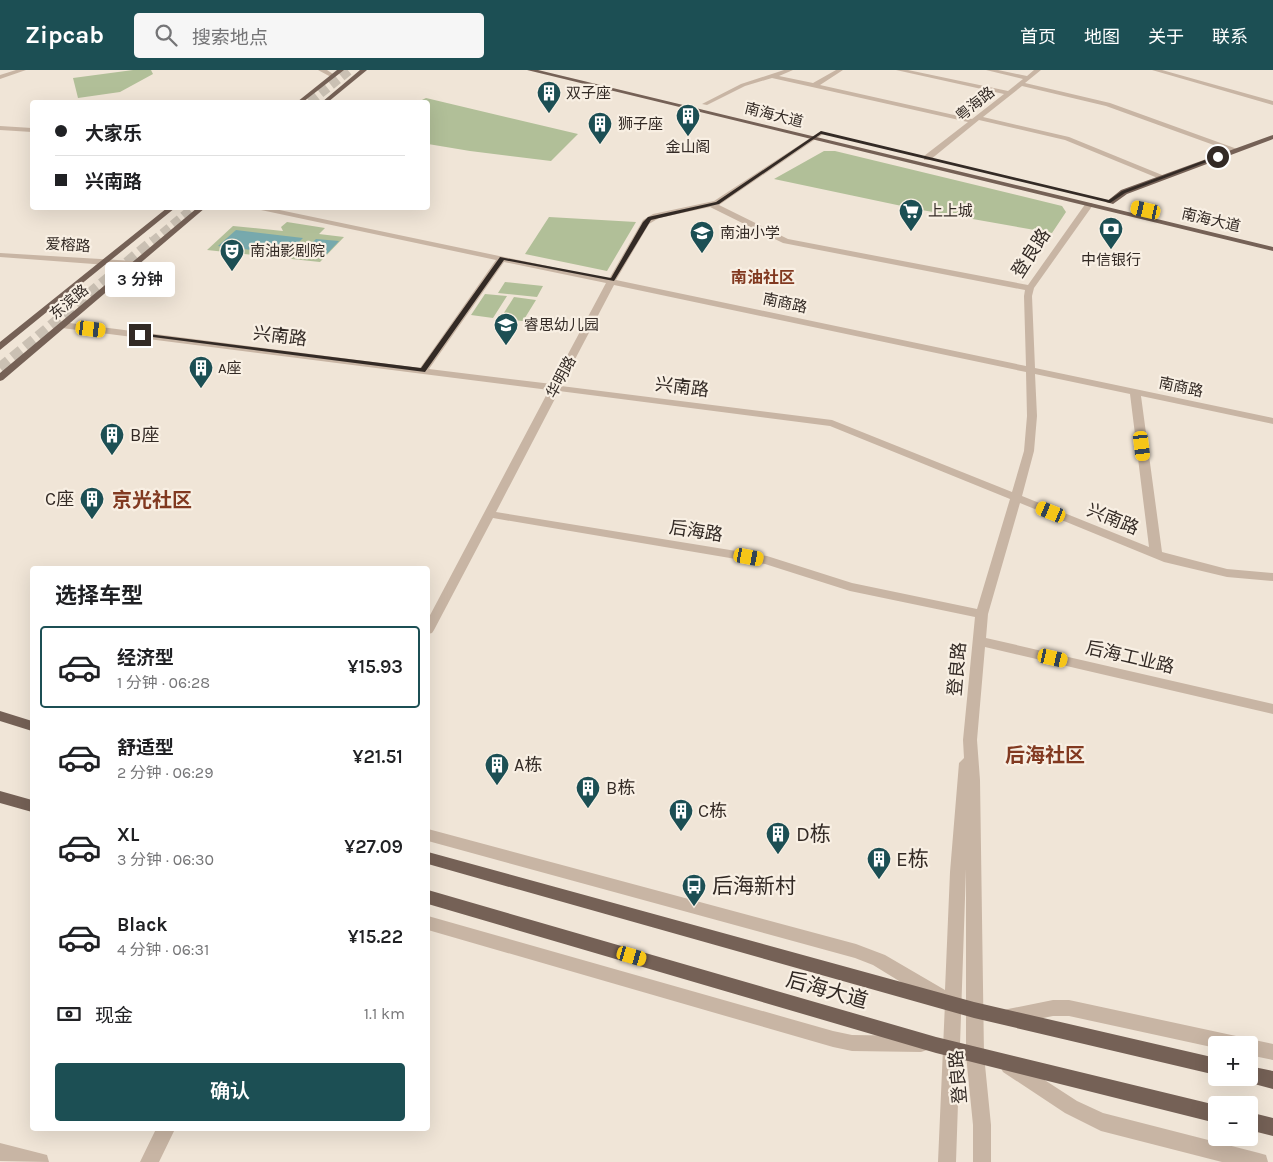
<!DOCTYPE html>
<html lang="zh">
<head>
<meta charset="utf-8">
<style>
  body { margin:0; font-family:Karla,"Noto Sans SC",sans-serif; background:#f6f6f6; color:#202124; height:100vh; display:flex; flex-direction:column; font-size:19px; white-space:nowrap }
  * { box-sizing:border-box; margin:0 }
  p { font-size:16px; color:#757577 }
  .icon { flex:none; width:28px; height:28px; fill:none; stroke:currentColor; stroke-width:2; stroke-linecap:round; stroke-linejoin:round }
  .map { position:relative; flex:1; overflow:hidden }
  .details { position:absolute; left:30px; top:496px; width:400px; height:565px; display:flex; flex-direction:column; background:#fff; border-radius:5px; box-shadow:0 5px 20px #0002 }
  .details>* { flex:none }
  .hud { position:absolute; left:30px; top:30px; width:400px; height:110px; border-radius:5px; box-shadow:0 5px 20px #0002; display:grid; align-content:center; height:110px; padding:0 25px; background:#fff }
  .buttons { position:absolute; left:1208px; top:966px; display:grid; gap:10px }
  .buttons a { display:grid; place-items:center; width:50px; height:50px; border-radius:5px; background:#fff; box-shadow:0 5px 20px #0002; font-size:25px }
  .end { position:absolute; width:22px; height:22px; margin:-11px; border:6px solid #332a25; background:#fff; box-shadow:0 0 0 2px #fff }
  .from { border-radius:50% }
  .bubble { position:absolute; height:35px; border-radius:5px; background:#fff; box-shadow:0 5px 20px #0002; font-size:16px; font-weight:600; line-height:35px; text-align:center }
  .car { position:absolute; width:15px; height:30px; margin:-15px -8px; border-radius:6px; box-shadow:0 0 4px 1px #0007; background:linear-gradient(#f5c518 24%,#345 0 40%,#f5c518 0 76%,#345 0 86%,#f5c518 0) }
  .hud b { display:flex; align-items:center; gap:18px; height:48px; font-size:19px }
  .hud b+b { border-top:1px solid #e0e0e0 }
  .hud i { width:12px; height:12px; background:#202124 }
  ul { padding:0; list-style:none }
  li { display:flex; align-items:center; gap:15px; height:82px; margin:0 10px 8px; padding:0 15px; border:2px solid transparent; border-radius:5px }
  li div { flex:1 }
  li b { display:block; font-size:19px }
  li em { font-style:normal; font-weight:600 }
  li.current { border-color:#1c4f54 }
  li>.icon { width:45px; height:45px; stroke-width:1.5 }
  h2 { padding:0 25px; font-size:22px; line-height:60px }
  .pay { display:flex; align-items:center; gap:12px; height:55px; padding:0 25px; font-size:19px }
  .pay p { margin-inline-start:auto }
  .cta { display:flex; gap:10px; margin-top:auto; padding:10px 25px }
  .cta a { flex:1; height:58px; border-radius:5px; background:#1c4f54; color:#fff; font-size:20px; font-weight:600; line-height:58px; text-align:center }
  header { display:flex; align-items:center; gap:30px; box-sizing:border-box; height:70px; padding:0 25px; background:#1c4f54; color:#fff }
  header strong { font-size:24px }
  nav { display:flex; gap:28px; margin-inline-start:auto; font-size:18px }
  .search { width:350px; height:45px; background:#f6f6f6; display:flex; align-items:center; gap:12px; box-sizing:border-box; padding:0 18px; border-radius:5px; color:#757577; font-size:19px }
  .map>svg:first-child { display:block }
  .green { fill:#b1bf98 }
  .water { fill:#77a9ad }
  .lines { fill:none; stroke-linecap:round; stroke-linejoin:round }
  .highway-tunnel-far1 { stroke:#cac0b3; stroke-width:9; stroke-dasharray:9 4.5; stroke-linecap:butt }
  .highway-tunnel { stroke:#cac0b3; stroke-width:11; stroke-dasharray:11 5.5; stroke-linecap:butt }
  .minor { fill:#c8b5a4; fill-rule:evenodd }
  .major { fill:#756156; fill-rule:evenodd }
  .route { fill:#332a25 }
  .labels { text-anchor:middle; stroke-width:4.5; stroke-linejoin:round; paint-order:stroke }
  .far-poi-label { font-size:15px; fill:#332a25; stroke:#f8efe3; text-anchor:start }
  .far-street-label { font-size:15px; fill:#332a25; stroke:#f8efe3 }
  .far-quarter-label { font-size:16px; font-weight:bold; fill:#813920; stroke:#f8efe3 }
  .street-label { font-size:18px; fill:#332a25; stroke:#f8efe3 }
  .poi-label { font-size:18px; fill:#332a25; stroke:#f8efe3; text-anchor:start }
  .quarter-label { font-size:20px; font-weight:bold; fill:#813920; stroke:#f8efe3 }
  .near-poi-label { font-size:21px; fill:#332a25; stroke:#f8efe3; text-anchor:start }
  .near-street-label { font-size:21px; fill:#332a25; stroke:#f8efe3 }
</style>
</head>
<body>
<header>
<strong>Zipcab</strong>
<div class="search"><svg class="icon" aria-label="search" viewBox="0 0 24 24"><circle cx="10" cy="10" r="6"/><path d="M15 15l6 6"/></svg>搜索地点</div>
<nav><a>首页</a><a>地图</a><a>关于</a><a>联系</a></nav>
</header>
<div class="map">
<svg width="1273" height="1092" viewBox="0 0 1273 1092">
  <rect width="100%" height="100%" fill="#f0e5d7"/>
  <path class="green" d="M133 0H151L153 4 120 22 78 28 73 8Z
    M426 28 578 64 551 91 470 81 428 74V32H418Z
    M824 81H835L1062 136 1066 142 1052 163 916 139 774 109Z
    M549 147 636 152 607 201 525 184Z
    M287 152 325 158 319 164 344 167 320 192 207 180 233 156 283 161 281 157Z
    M505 212 543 216 537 227 498 223Z
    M485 224 507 226 493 248 471 245Z
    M514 227 536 230 523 251 500 249Z"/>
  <path class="water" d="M236 160 303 168 287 184 218 176Z
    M316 169 339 171 323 188 299 185Z"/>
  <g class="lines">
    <path class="highway-tunnel-far1" d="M310 32 350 0
      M152 172 193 138"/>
    <path class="highway-tunnel" d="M0 298 153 171"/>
    <path class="minor" d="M16 0H26L0 9V5Z
      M318 0H327L336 6 331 7Z
      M784 0H793L779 6 813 13 836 0H843L820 15 972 49 1004 24 896 0H908L1008 21 1023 9 986 0H998L1027 6 1034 0H1041L1025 13 1110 33 1240 80 1233 82 1106 36 1022 16 983 47 1069 67 1167 107 1160 109 1065 70 979 50 930 90H924V86L968 52 772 8 745 16 707 35 702 34 741 14Z
      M1152 0H1162L1273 31V35Z
      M0 56 32 58V62L0 60Z
      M821 61 823 62V64L719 135 788 169 1028 215 1086 133H1092L1093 135 1034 218 1032 226 1035 298 1273 348V354L1141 326 1162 482 1227 499 1273 503V511L1227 507 1164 492 1020 433 988 544 986 568 1273 634V644L985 577 977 670 980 710 984 985 991 1055V1092H973V1055L966 985V799L956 1092H938L945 933 941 935 935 933 873 895 855 888 428 771V759L856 874 885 885 945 920 950 802 959 693 964 688 963 670 975 547 850 521 765 494 493 448 434 560 432 563 428 564V549L549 320 62 258 57 255 62 252 420 298 496 190 261 140 257 138H270L609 209 643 150 653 144 714 131ZM710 137 783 173 1025 220 1024 226 1026 296 616 210 649 154 659 148ZM504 192 606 213 552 314 429 299ZM614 215 1026 302 1027 346 1024 381 1012 422 832 350 561 316ZM1035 304 1130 324 1149 477 1022 426 1034 381 1037 346ZM559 321 830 356 1010 429 977 539 852 513 767 486 496 442Z
      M0 183 134 191 138 194 134 197 0 187Z
      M428 846 833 961 852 965 921 966 927 968 930 974 927 980 921 982 852 981 833 977 428 860Z
      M1053 930H1069L1273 974V990L1249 985V975H1216V978L1069 946H1053L1008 955 1002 953 999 947 1002 941 1008 939Z
      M1009 987 1077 1031 1103 1043 1259 1083 1266 1085 1268 1092H1222L1101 1061 1065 1043 1003 1002 1000 996 1003 990Z
      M156 1059H175L159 1092H140Z
      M0 1073 47 1085 49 1092 0 1091Z"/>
    <path class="major" d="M337 0H344L303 32H297Z
      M360 0H367L328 32H322Z
      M527 0H538L1273 177V181Z
      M1273 65V69L1127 124 1113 134 1106 132 1121 120Z
      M167 138H175L0 280V272Z
      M197 138H205L3 310 0 311V303Z
      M0 641 32 651V661L0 651Z
      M0 721 32 730V742L0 733Z
      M428 782 974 932 1216 988V1005L974 948 428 794Z
      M428 820 936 967 1216 1035V1053L936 983 428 834Z
      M1249 996 1273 1001V1019L1243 1011 1241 1008H1249Z
      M1249 1042 1273 1048V1066L1249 1060Z"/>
  </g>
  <path class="route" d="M821 61 1109 130 1122 121 1216 86 1220 87 1125 123 1110 133 821 64 719 134 651 150 614 211 504 190 425 302 137 265 140 263 421 298 500 187 611 208 643 152 648 147 716 132Z"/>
  <defs>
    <symbol id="building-pin" viewBox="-11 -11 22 30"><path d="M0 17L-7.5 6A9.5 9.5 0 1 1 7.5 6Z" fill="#1c4f54" stroke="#f8efe3"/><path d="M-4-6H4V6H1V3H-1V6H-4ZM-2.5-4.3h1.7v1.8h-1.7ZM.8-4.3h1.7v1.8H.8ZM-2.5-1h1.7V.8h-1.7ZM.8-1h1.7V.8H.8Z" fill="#fff"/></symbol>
    <symbol id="supermarket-pin" viewBox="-11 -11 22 30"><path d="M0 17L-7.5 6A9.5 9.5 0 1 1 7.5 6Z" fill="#1c4f54" stroke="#f8efe3"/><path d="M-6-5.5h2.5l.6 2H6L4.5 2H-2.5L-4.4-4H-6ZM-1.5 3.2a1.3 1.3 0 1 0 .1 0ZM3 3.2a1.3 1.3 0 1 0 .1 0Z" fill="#fff"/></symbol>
    <symbol id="bank-pin" viewBox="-11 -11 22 30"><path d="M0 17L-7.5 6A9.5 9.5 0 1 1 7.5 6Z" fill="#1c4f54" stroke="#f8efe3"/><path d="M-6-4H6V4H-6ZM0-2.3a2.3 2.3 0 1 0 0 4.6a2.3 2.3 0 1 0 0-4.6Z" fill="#fff"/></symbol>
    <symbol id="school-pin" viewBox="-11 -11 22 30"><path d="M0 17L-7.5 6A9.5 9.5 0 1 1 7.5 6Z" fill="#1c4f54" stroke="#f8efe3"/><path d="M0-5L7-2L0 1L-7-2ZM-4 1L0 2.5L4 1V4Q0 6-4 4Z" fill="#fff"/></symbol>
    <symbol id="theatre-pin" viewBox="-11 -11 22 30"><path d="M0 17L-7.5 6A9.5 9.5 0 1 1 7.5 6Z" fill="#1c4f54" stroke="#f8efe3"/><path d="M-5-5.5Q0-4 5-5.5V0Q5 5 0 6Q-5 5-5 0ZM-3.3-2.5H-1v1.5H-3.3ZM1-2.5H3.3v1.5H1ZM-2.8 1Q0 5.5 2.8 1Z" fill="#fff"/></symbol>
    <symbol id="bus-pin" viewBox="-11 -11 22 30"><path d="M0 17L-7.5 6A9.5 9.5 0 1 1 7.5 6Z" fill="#1c4f54" stroke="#f8efe3"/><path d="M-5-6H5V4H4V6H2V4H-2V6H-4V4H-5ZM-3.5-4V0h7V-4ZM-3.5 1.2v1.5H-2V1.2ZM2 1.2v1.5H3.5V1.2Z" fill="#fff"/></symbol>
  </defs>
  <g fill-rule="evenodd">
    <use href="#building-pin" x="535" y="9" width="28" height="38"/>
    <use href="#building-pin" x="674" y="32" width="28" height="38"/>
    <use href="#building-pin" x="586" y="40" width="28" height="38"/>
    <use href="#supermarket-pin" x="897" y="127" width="28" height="38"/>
    <use href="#bank-pin" x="1097" y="145" width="28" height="38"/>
    <use href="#school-pin" x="688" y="149" width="28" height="38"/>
    <use href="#theatre-pin" x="218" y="167" width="28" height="38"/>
    <use href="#school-pin" x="492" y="241" width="28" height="38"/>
    <use href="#building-pin" x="187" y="284" width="28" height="38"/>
    <use href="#building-pin" x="98" y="351" width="28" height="38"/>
    <use href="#building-pin" x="78" y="415" width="28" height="38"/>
    <use href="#building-pin" x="483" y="681" width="28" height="38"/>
    <use href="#building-pin" x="574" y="704" width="28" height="38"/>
    <use href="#building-pin" x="667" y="727" width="28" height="38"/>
    <use href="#building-pin" x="764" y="750" width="28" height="38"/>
    <use href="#building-pin" x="865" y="775" width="28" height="38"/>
    <use href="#bus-pin" x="680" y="802" width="28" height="38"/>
  </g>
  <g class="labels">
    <g class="far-poi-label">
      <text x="566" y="28">双子座</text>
      <text x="618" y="59">狮子座</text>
      <text x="688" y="82" text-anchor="middle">金山阁</text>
      <text x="928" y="146">上上城</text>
      <text x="720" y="168">南油小学</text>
      <text x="250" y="186">南油影剧院</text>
      <text x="1111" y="195" text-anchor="middle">中信银行</text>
      <text x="524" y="260">睿思幼儿园</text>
      <text x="218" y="303">A座</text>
    </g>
    <g class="far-street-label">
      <text transform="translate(975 34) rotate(-39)" y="5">粤海路</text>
      <text transform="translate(774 45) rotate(14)" y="5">南海大道</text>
      <text transform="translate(1211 150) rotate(13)" y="5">南海大道</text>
      <text transform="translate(68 175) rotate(3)" y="5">爱榕路</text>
      <text transform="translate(69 232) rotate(-40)" y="5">东滨路</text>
      <text transform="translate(785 233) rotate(12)" y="5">南商路</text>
      <text transform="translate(561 307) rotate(-62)" y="5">华明路</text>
      <text transform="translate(1181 317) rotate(12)" y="5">南商路</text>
    </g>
    <g class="far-quarter-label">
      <text x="763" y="213">南油社区</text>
    </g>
    <g class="street-label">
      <text transform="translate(1031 183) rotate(-57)" y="6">登良路</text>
      <text transform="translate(280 266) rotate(7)" y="6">兴南路</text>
      <text transform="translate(682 317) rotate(7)" y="6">兴南路</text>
      <text transform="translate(1113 449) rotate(22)" y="6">兴南路</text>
      <text transform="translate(696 461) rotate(9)" y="6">后海路</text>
      <text transform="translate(1130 587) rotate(13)" y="6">后海工业路</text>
      <text transform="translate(957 599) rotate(-85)" y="6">登良路</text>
      <text transform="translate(958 1007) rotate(-95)" y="6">登良路</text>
    </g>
    <g class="poi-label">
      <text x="130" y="371">B座</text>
      <text x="74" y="435" text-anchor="end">C座</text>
      <text x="514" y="701">A栋</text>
      <text x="606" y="724">B栋</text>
      <text x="698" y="747">C栋</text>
    </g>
    <g class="quarter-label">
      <text x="152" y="437">京光社区</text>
      <text x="1045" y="692">后海社区</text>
    </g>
    <g class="near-poi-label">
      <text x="796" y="771">D栋</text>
      <text x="896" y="796">E栋</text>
      <text x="712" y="823">后海新村</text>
    </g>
    <g class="near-street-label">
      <text transform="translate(827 920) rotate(16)" y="7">后海大道</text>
    </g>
  </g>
</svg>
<div class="buttons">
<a>+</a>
<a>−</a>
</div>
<i class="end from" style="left:1218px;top:87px"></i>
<i class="end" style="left:140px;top:265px"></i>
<div class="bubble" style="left:105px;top:192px;width:70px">3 分钟</div>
<i class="car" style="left:1146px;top:140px;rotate:283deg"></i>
<i class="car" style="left:91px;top:259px;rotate:97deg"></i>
<i class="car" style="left:1142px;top:376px;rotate:173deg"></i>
<i class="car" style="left:1051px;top:442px;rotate:292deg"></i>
<i class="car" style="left:749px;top:487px;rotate:100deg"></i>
<i class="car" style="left:1053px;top:588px;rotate:103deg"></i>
<i class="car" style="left:632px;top:886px;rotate:106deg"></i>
<div class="hud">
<b><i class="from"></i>大家乐</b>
<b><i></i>兴南路</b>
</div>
<section class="details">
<h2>选择车型</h2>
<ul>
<li class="current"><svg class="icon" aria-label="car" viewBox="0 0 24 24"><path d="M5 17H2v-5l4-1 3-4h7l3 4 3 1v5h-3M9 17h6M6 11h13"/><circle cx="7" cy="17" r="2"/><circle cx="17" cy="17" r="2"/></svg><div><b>经济型</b><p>1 分钟 · 06:28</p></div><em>¥15.93</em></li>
<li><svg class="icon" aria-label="car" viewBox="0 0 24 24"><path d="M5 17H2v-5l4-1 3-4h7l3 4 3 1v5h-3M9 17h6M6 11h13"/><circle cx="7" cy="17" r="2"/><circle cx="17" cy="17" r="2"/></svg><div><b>舒适型</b><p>2 分钟 · 06:29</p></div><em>¥21.51</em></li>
<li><svg class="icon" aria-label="car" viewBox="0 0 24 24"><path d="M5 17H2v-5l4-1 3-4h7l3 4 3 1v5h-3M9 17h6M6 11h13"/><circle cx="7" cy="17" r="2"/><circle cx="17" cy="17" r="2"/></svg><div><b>XL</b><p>3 分钟 · 06:30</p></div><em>¥27.09</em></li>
<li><svg class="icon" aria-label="car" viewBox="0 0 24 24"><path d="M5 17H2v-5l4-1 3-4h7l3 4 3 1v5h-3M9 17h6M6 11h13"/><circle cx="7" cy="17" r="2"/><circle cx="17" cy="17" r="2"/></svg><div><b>Black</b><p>4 分钟 · 06:31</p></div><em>¥15.22</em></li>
</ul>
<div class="pay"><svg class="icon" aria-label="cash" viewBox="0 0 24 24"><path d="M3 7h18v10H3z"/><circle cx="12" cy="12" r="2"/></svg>现金<p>1.1 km</p></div>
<div class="cta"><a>确认</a></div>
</section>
</div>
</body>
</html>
